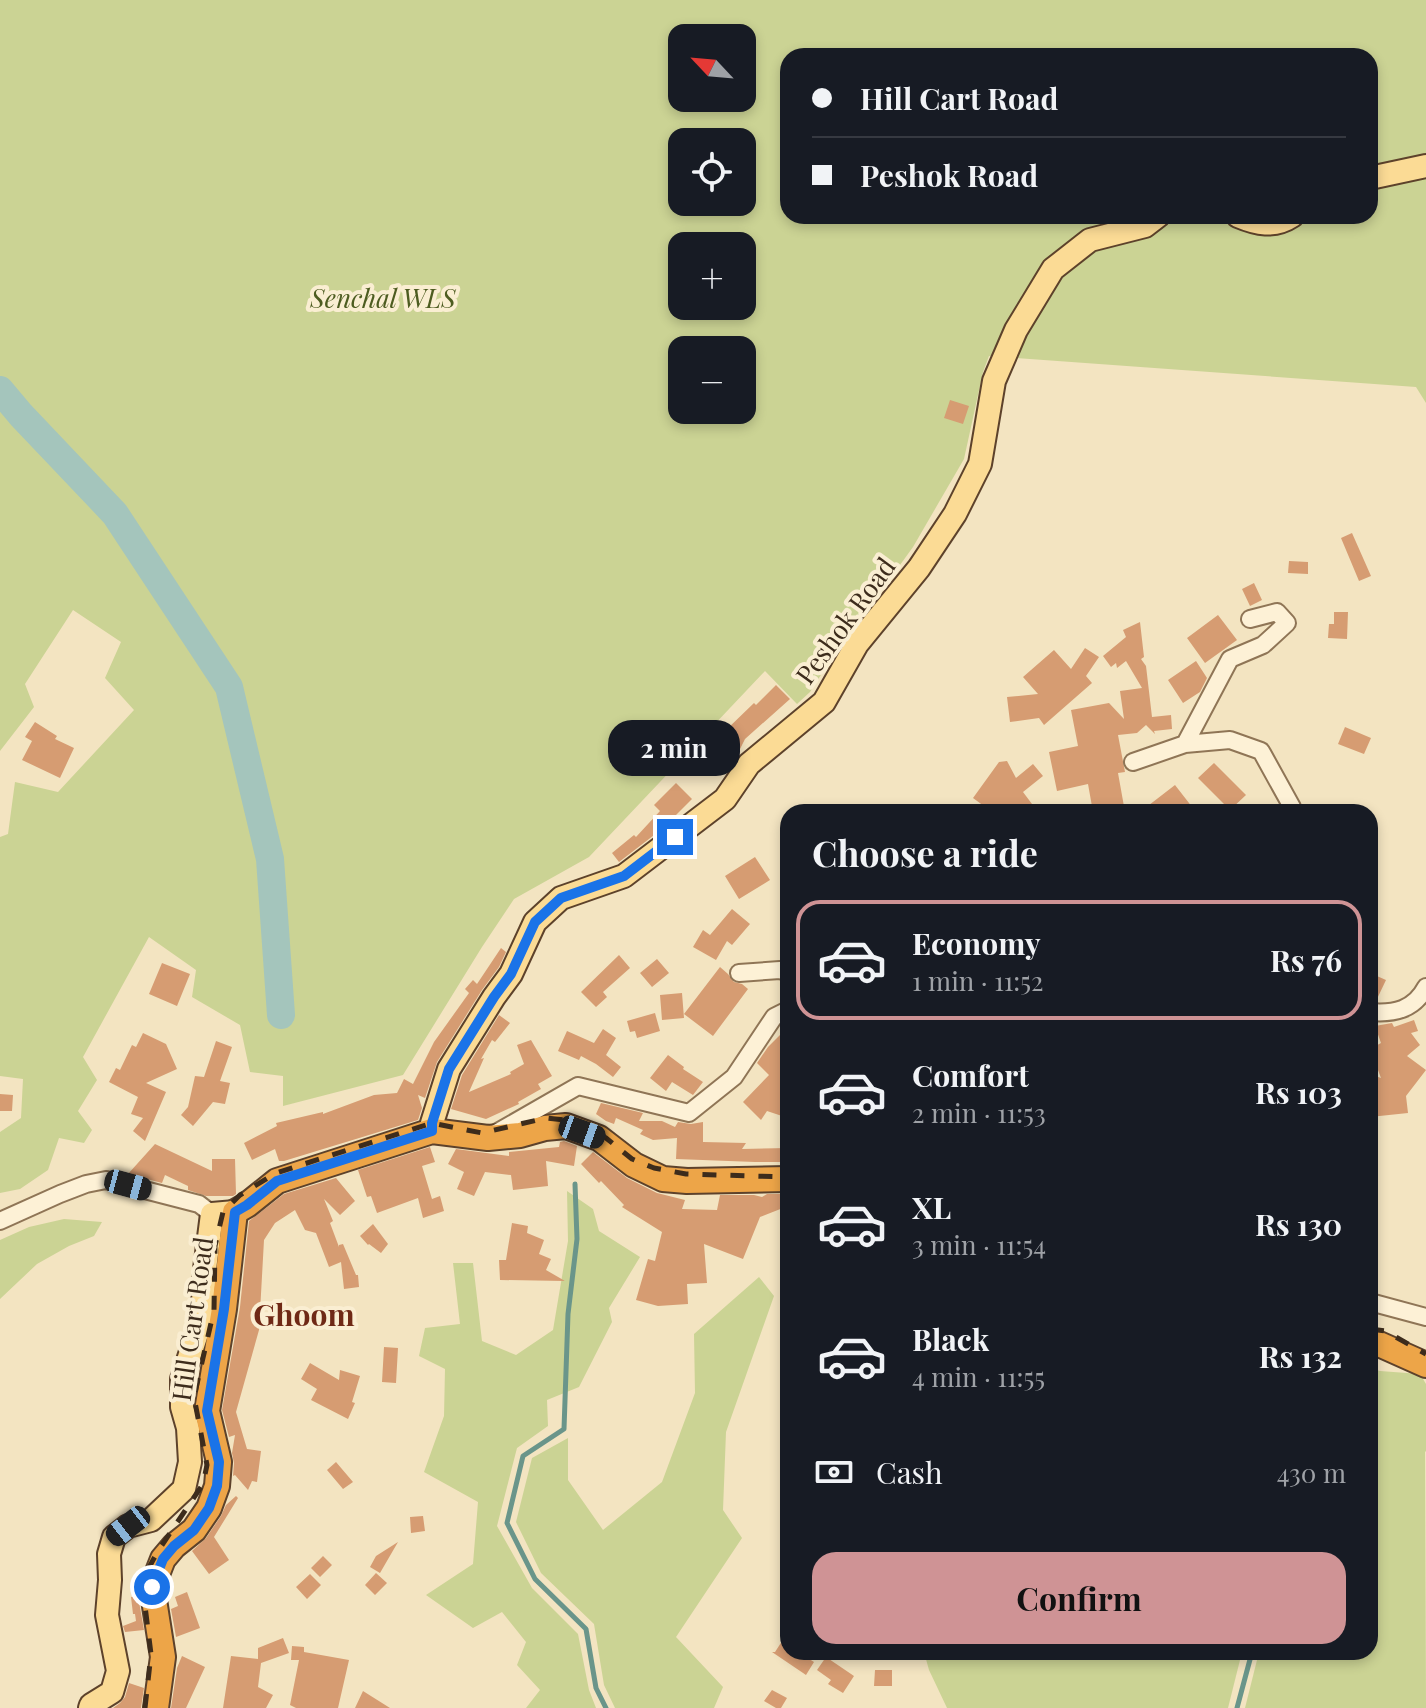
<!DOCTYPE html>
<html lang="en">
<head>
<meta charset="utf-8">
<style>
  body { margin:0; font-family:"Playfair Display",serif; background:#20242c; color:#f1f3f6; height:100vh; display:flex; flex-direction:column; font-size:30px; white-space:nowrap }
  * { box-sizing:border-box; margin:0 }
  p { font-size:26px; color:#9ea1a6 }
  .icon { flex:none; width:44px; height:44px; fill:none; stroke:currentColor; stroke-width:2; stroke-linecap:round; stroke-linejoin:round }
  .map { position:relative; flex:1; overflow:hidden }
  .drawer { position:absolute; left:780px; top:804px; width:598px; height:856px; display:flex; flex-direction:column; background:#171b24; border-radius:24px; box-shadow:0 4px 12px #0003 }
  .drawer>* { flex:none }
  .hud { position:absolute; left:780px; top:48px; width:598px; height:176px; border-radius:24px; box-shadow:0 4px 12px #0003; display:grid; align-content:center; height:176px; padding:0 32px; background:#171b24 }
  .needle { width:52px; rotate:296deg }
  .buttons { position:absolute; left:668px; top:24px; display:grid; gap:16px }
  .buttons a { display:grid; place-items:center; width:88px; height:88px; border-radius:16px; background:#171b24; box-shadow:0 4px 12px #0003; font-size:40px }
  .end { position:absolute; width:36px; height:36px; margin:-18px; border:10px solid #1a73e8; background:#fff; box-shadow:0 0 0 4px #fff }
  .from { border-radius:50% }
  .bubble { position:absolute; height:56px; border-radius:24px; background:#171b24; box-shadow:0 4px 12px #0003; font-size:26px; font-weight:700; line-height:56px; text-align:center }
  .car { position:absolute; width:24px; height:48px; margin:-24px -12px; border-radius:10px; box-shadow:0 0 6px 2px #0007; background:linear-gradient(#222 24%,#8ab4d8 0 40%,#222 0 76%,#8ab4d8 0 86%,#222 0) }
  .hud b { display:flex; align-items:center; gap:28px; height:76px; font-size:30px }
  .hud b+b { border-top:2px solid #363941 }
  .hud i { width:20px; height:20px; background:#f1f3f6 }
  ul { padding:0; list-style:none }
  li { display:flex; align-items:center; gap:24px; height:120px; margin:0 16px 12px; padding:0 16px; border:4px solid transparent; border-radius:24px }
  li div { flex:1 }
  li b { display:block; font-size:30px }
  li em { font-style:normal; font-weight:700 }
  li.current { border-color:#cf9395 }
  li>.icon { width:72px; height:72px; stroke-width:1.5 }
  h2 { padding:0 32px; font-size:36px; line-height:96px }
  .pay { display:flex; align-items:center; gap:20px; height:88px; padding:0 32px; font-size:30px }
  .pay p { margin-inline-start:auto }
  .button { display:flex; gap:16px; margin-top:auto; padding:16px 32px }
  .button a { flex:1; height:92px; border-radius:24px; background:#cf9395; color:#111; font-size:32px; font-weight:700; line-height:92px; text-align:center }
  .map>svg:first-child { display:block }
  .green { fill:#cbd394; fill-rule:evenodd }
  .lines { fill:none; stroke-linecap:round; stroke-linejoin:round }
  .stream { stroke:#6a958a; stroke-width:5 }
  .river { stroke:#a4c5bc; stroke-width:28 }
  .building { fill:#d69c72 }
  .minor-casing { stroke:#8f7556; stroke-width:20 }
  .major-casing { stroke:#5d422b; stroke-width:26 }
  .highway-casing { stroke:#5d422b; stroke-width:28 }
  .minor { stroke:#fdf1d6; stroke-width:16 }
  .major { stroke:#fbdb95; stroke-width:22 }
  .highway { stroke:#eda548; stroke-width:24 }
  .rail { stroke:#3d2c1c; stroke-width:5; stroke-dasharray:14 14; stroke-linecap:butt }
  .route { stroke:#1a73e8; stroke-width:10 }
  .labels { text-anchor:middle; stroke-width:8; stroke-linejoin:round; paint-order:stroke }
  .park-label { font-size:26px; font-style:italic; fill:#4d5c20; stroke:#faeed2 }
  .street-label { font-size:26px; fill:#3d2c1c; stroke:#faeed2 }
  .quarter-label { font-size:30px; font-weight:bold; fill:#6f2916; stroke:#faeed2 }
</style>
</head>
<body>
<div class="map">
<svg width="1426" height="1708" viewBox="0 0 1426 1708">
  <rect width="100%" height="100%" fill="#f3e4c1"/>
  <path class="green" d="M0 0H1426V403L1416 387 989 356 983 372 964 459 913 547 882 590 854 623 810 692 797 704 765 671 589 857 514 899 482 947 403 1075 283 1106V1076L250 1072 240 1025 192 997 196 970 149 937 83 1057 97 1080 78 1111 92 1130 84 1143 59 1138 48 1170 20 1189 0 1193V1132L21 1118 23 1079 0 1076V837L8 834 15 782 58 792 134 710 105 678 121 642 73 610 25 684 34 707 0 751V400L110 521 219 691 260 863 276 1015 283 1026 289 1015 275 857 233 685 120 510 0 381ZM682 38H742V98H682ZM788 56H1370V216H788ZM682 142H742V202H682ZM682 246H742V306H682ZM682 350H742V410H682Z
    M567 1191 593 1209 599 1231 640 1257 609 1308 612 1322 579 1387 547 1400 548 1426 517 1448 497 1526 532 1588 578 1634 589 1690 596 1708H526L540 1690 517 1665 526 1642 502 1612 473 1628 426 1595 473 1564 478 1502 424 1472 444 1416 445 1369 419 1356 425 1328 460 1324 453 1263H473L482 1341 516 1355 553 1330 568 1241Z
    M64 1219 102 1222 94 1236 69 1246 37 1264 0 1299V1240L29 1227Z
    M759 1277 774 1296 726 1432 723 1510 742 1538 676 1637 723 1687 714 1708H615L604 1685 594 1624 541 1573 516 1522 532 1458 568 1438V1480L603 1530 662 1482 695 1393 694 1334Z
    M1370 1368 1380 1371 1420 1374 1426 1384V1451L1425 1452 1426 1708H1245L1259 1652H1370Z
    M924 1652H1242L1228 1708H947L929 1670Z"/>
  <g class="lines">
    <path class="stream" d="M575 1184 577 1239 568 1314 564 1429 523 1456 507 1523 535 1579 586 1629 596 1688 606 1708
      M1237 1708 1252 1652"/>
    <path class="river" d="M0 390 21 415 115 514 229 687 270 859 281 1015"/>
  </g>
  <path class="building" d="M950 400 969 406 963 424 944 418Z
    M1352 533 1371 576 1359 581 1341 538Z
    M1289 561 1308 562V574L1288 573Z
    M1254 583 1262 600 1250 606 1242 589Z
    M1334 612H1348L1347 639 1328 638 1329 624H1334Z
    M1218 615 1237 640 1205 663 1187 638Z
    M1140 622 1144 657 1141 659 1146 666 1152 717 1171 715 1172 729 1154 731 1155 734 1146 725 1137 733 1118 735 1125 772 1118 773 1125 812H1093L1088 784 1057 791 1049 752 1078 746 1071 710 1109 703 1124 719 1120 691 1142 688 1126 661 1117 668 1116 663 1111 667 1103 656 1126 637 1123 630Z
    M1085 648 1099 657 1086 676 1092 683 1044 725 1039 718 1010 722 1007 697 1038 694 1023 677 1054 650 1071 669Z
    M1196 661 1207 678 1200 692 1183 703 1168 680Z
    M776 685 790 699 745 739 738 753 718 744 725 731 754 703 756 705Z
    M35 722 57 736 55 739 74 748 60 778 22 760 32 741 25 737Z
    M1345 727 1371 738 1364 754 1338 744Z
    M1007 761 1016 778 1033 764 1043 776 1023 792 1038 812H992L973 798 999 762Z
    M1214 763 1246 795 1230 810 1198 778Z
    M676 783 692 799 662 829 619 862 612 853 634 835 636 837 660 811 654 805Z
    M1175 785 1196 812H1140Z
    M755 857 770 880 739 899 725 876Z
    M732 909 750 924 732 945 727 941 716 960 693 947 703 930 710 935Z
    M501 948 506 952 499 967 482 990 437 1062 425 1098 418 1095 422 1108 418 1120 284 1161H279L275 1149 252 1160 244 1143 277 1126 276 1123 323 1112V1114L374 1095 397 1093 404 1079 413 1084 434 1042 469 993 465 989 473 980 477 984Z
    M619 955 630 968 603 992 607 997 596 1007 581 992Z
    M657 959 669 973 652 987 640 973Z
    M162 963 190 974 177 1006 149 994Z
    M720 967 728 974 734 982 742 984 748 989 713 1036 684 1014Z
    M1370 973 1386 980 1376 1001H1370Z
    M682 993 684 1018 662 1020 660 995Z
    M655 1013 660 1031 637 1038 635 1031 630 1032 627 1021Z
    M499 1015 510 1023 495 1042 492 1040 481 1059 484 1058 469 1092 511 1074 510 1072 524 1064 517 1045 531 1040 552 1076 538 1084 541 1089 518 1102 519 1104 486 1119 451 1109 462 1075Z
    M1414 1020 1418 1031 1411 1033 1420 1045 1407 1056 1426 1070 1406 1096 1408 1113 1370 1117V1074L1381 1078 1370 1049 1381 1043 1375 1026 1392 1023 1394 1027Z
    M788 1027V1108L785 1117 767 1111 761 1120 743 1102 769 1075 757 1063 768 1047Z
    M603 1029 616 1038 606 1055 621 1067 613 1077 596 1064 581 1056 579 1060 558 1051 567 1031 594 1043Z
    M143 1033 166 1044 177 1069 146 1083 166 1092 145 1141 133 1131 143 1118 131 1114 138 1097 109 1082 116 1068 120 1070 132 1045 136 1047Z
    M216 1041 232 1047 220 1081 230 1083 225 1104 213 1102 193 1126 181 1115 188 1107 195 1076 204 1077Z
    M668 1055 684 1067 683 1069 703 1082 693 1095 672 1082 666 1091 650 1078Z
    M0 1094 13 1095 12 1111H0Z
    M601 1103 643 1113 639 1121H662L675 1127 678 1122 691 1124 703 1122V1142L746 1143 742 1149 788 1148V1162H755L676 1159 677 1138 653 1140 640 1134 643 1130 616 1118 614 1124 606 1121 596 1114Z
    M564 1141 577 1146 574 1166 546 1161 548 1186 513 1190 511 1175 485 1172 474 1196 457 1189 464 1172 448 1164 456 1149 509 1156V1152L559 1147 560 1142Z
    M155 1144 212 1171V1159H235L236 1194 233 1196H206L188 1190V1186L165 1175 162 1183 128 1174Z
    M430 1147 435 1162 422 1166 432 1199 440 1196 444 1211 423 1218 418 1198 377 1213 371 1196 367 1197 358 1170Z
    M593 1152 627 1178 657 1193 685 1200 682 1209 717 1210 720 1195H754L762 1197 767 1194H788V1206L760 1217 743 1259 704 1244 707 1283 687 1284 688 1304 658 1306 636 1300 648 1259 655 1261 662 1232 622 1207 624 1205 601 1181 599 1183 581 1164Z
    M336 1178 355 1201 340 1215 324 1199 333 1221 330 1223 339 1247V1245L343 1244 356 1275H358L359 1287 344 1289 341 1262 329 1267 316 1233 305 1230 295 1210 275 1223 264 1240 259 1330 236 1412 247 1449 261 1451 257 1482 252 1481 248 1490 235 1475 233 1476 234 1463 232 1453 235 1435 229 1437 222 1410 240 1307 249 1221 284 1194Z
    M512 1223 528 1226 527 1233 544 1240 539 1254 551 1259 546 1270 565 1281 500 1280 499 1260H506Z
    M373 1224 388 1244 381 1253 369 1244 368 1245 360 1236Z
    M384 1347 398 1348 396 1383 382 1382Z
    M310 1363 339 1380 340 1370 360 1376 352 1402 355 1403 348 1419 311 1400 317 1389 301 1379Z
    M336 1462 353 1482 343 1489 327 1470Z
    M236 1496 238 1498 214 1537 229 1560 209 1574 192 1551 206 1538 221 1516 226 1505Z
    M423 1516 425 1531 411 1533 410 1517Z
    M398 1542 380 1573 370 1567 376 1556Z
    M323 1556 332 1565 320 1577 311 1568Z
    M376 1573 387 1583 375 1595 365 1585Z
    M310 1574 321 1585 307 1599 296 1587Z
    M187 1592 200 1628 176 1637 171 1609 178 1606 175 1597Z
    M138 1596 144 1630 125 1632 123 1626 136 1621 135 1614H133L131 1597Z
    M788 1632V1652H798L814 1662 806 1675 772 1652H775Z
    M283 1638 289 1653 261 1663 258 1687 273 1695 266 1708H223L231 1656 258 1659V1648Z
    M292 1646 304 1647V1652L349 1660 338 1708H296L290 1705 299 1660H291Z
    M182 1656 205 1667 186 1708H171L177 1668Z
    M826 1657 854 1676 843 1693 828 1684 831 1680 817 1670Z
    M875 1670H892V1686H874Z
    M129 1683 144 1688 141 1708H113L120 1703 125 1697Z
    M772 1690 787 1698 781 1708H776L764 1701Z
    M363 1691 390 1708H355Z"/>
  <g class="lines">
    <defs>
      <path id="minor" d="M1250 619 1277 612 1287 623 1263 645 1230 659 1185 744 1230 740 1261 751 1292 807 1291 812
        M1133 762 1185 744
        M739 973 780 970 788 973
        M1370 1012C1394 1014 1414 1010 1426 987
        M496 1133 578 1086 689 1113 734 1077 774 1017 788 1010
        M0 1221 60 1194 86 1184 106 1180 199 1204 212 1214
        M1370 1302 1426 1317"/>
      <path id="major" d="M1370 178 1426 166
        M1238 216C1257 224 1274 228 1292 216
        M432 1131V1123L449 1069 494 997 511 974 535 922 561 898 624 876 725 799 749 764 824 702 857 644 919 568 955 514 980 464 994 381 1016 330 1053 269 1090 240 1145 226 1158 216
        M90 1708 91 1705 112 1692 118 1671 107 1615 110 1580 109 1554 114 1537 128 1526 151 1520 184 1489 190 1462 188 1428 182 1407V1379L202 1318 205 1269 212 1214 235 1212"/>
      <path id="highway" d="M1370 1340 1426 1365
        M156 1708 163 1657 152 1587 163 1559 174 1546 194 1530 209 1508 217 1486 219 1462 207 1411 224 1309 235 1212 247 1205 277 1181 432 1131 488 1138 520 1135 545 1128 566 1126 599 1138 634 1165 663 1179 687 1181 788 1179"/>
    </defs>
    <use href="#minor" class="minor-casing"/>
    <use href="#major" class="major-casing"/>
    <use href="#highway" class="highway-casing"/>
    <use href="#minor" class="minor"/>
    <use href="#major" class="major"/>
    <use href="#highway" class="highway"/>
    <path class="rail" d="M1370 1329 1385 1331 1426 1354
      M145 1708 151 1654 143 1590 147 1571 158 1551 203 1484 207 1465 194 1397 214 1310 215 1246 223 1212 240 1195 276 1173 432 1123 482 1133 546 1118 574 1121 606 1138 632 1159 654 1168 686 1174 788 1177"/>
  </g>
  <g class="lines">
    <path class="route" d="M152 1587 163 1559 174 1546 194 1530 209 1508 217 1486 219 1462 207 1411 224 1309 235 1212 247 1205 277 1181 432 1131V1123L449 1069 494 997 511 974 535 922 561 898 624 876 675 837"/>
  </g>
  <g class="labels">
    <g class="park-label">
      <text x="383" y="308">Senchal WLS</text>
    </g>
    <g class="street-label">
      <text transform="translate(846 621) rotate(-54)" y="9">Peshok Road</text>
      <text transform="translate(193 1319) rotate(-82)" y="9">Hill Cart Road</text>
    </g>
    <g class="quarter-label">
      <text x="304" y="1326">Ghoom</text>
    </g>
  </g>
</svg>
<div class="buttons">
<a><svg class="needle" viewBox="-14 -14 28 28"><path d="M0-13l5 13h-10z" fill="#e53935"/><path d="M0 13l5-13h-10z" fill="#9ea1a6"/></svg></a>
<a><svg class="icon" aria-label="locate" viewBox="0 0 24 24"><circle cx="12" cy="12" r="6"/><path d="M12 2v4M12 18v4M2 12h4M18 12h4"/></svg></a>
<a>+</a>
<a>−</a>
</div>
<i class="end from" style="left:152px;top:1587px"></i>
<i class="end" style="left:675px;top:837px"></i>
<div class="bubble" style="left:608px;top:720px;width:132px">2 min</div>
<i class="car" style="left:582px;top:1132px;rotate:110deg"></i>
<i class="car" style="left:128px;top:1185px;rotate:105deg"></i>
<i class="car" style="left:128px;top:1526px;rotate:232deg"></i>
<div class="hud">
<b><i class="from"></i>Hill Cart Road</b>
<b><i></i>Peshok Road</b>
</div>
<section class="drawer">
<h2>Choose a ride</h2>
<ul>
<li class="current"><svg class="icon" aria-label="car" viewBox="0 0 24 24"><path d="M5 17H2v-5l4-1 3-4h7l3 4 3 1v5h-3M9 17h6M6 11h13"/><circle cx="7" cy="17" r="2"/><circle cx="17" cy="17" r="2"/></svg><div><b>Economy</b><p>1 min · 11:52</p></div><em>Rs 76</em></li>
<li><svg class="icon" aria-label="car" viewBox="0 0 24 24"><path d="M5 17H2v-5l4-1 3-4h7l3 4 3 1v5h-3M9 17h6M6 11h13"/><circle cx="7" cy="17" r="2"/><circle cx="17" cy="17" r="2"/></svg><div><b>Comfort</b><p>2 min · 11:53</p></div><em>Rs 103</em></li>
<li><svg class="icon" aria-label="car" viewBox="0 0 24 24"><path d="M5 17H2v-5l4-1 3-4h7l3 4 3 1v5h-3M9 17h6M6 11h13"/><circle cx="7" cy="17" r="2"/><circle cx="17" cy="17" r="2"/></svg><div><b>XL</b><p>3 min · 11:54</p></div><em>Rs 130</em></li>
<li><svg class="icon" aria-label="car" viewBox="0 0 24 24"><path d="M5 17H2v-5l4-1 3-4h7l3 4 3 1v5h-3M9 17h6M6 11h13"/><circle cx="7" cy="17" r="2"/><circle cx="17" cy="17" r="2"/></svg><div><b>Black</b><p>4 min · 11:55</p></div><em>Rs 132</em></li>
</ul>
<div class="pay"><svg class="icon" aria-label="cash" viewBox="0 0 24 24"><path d="M3 7h18v10H3z"/><circle cx="12" cy="12" r="2"/></svg>Cash<p>430 m</p></div>
<div class="button"><a>Confirm</a></div>
</section>
</div>
</body>
</html>
